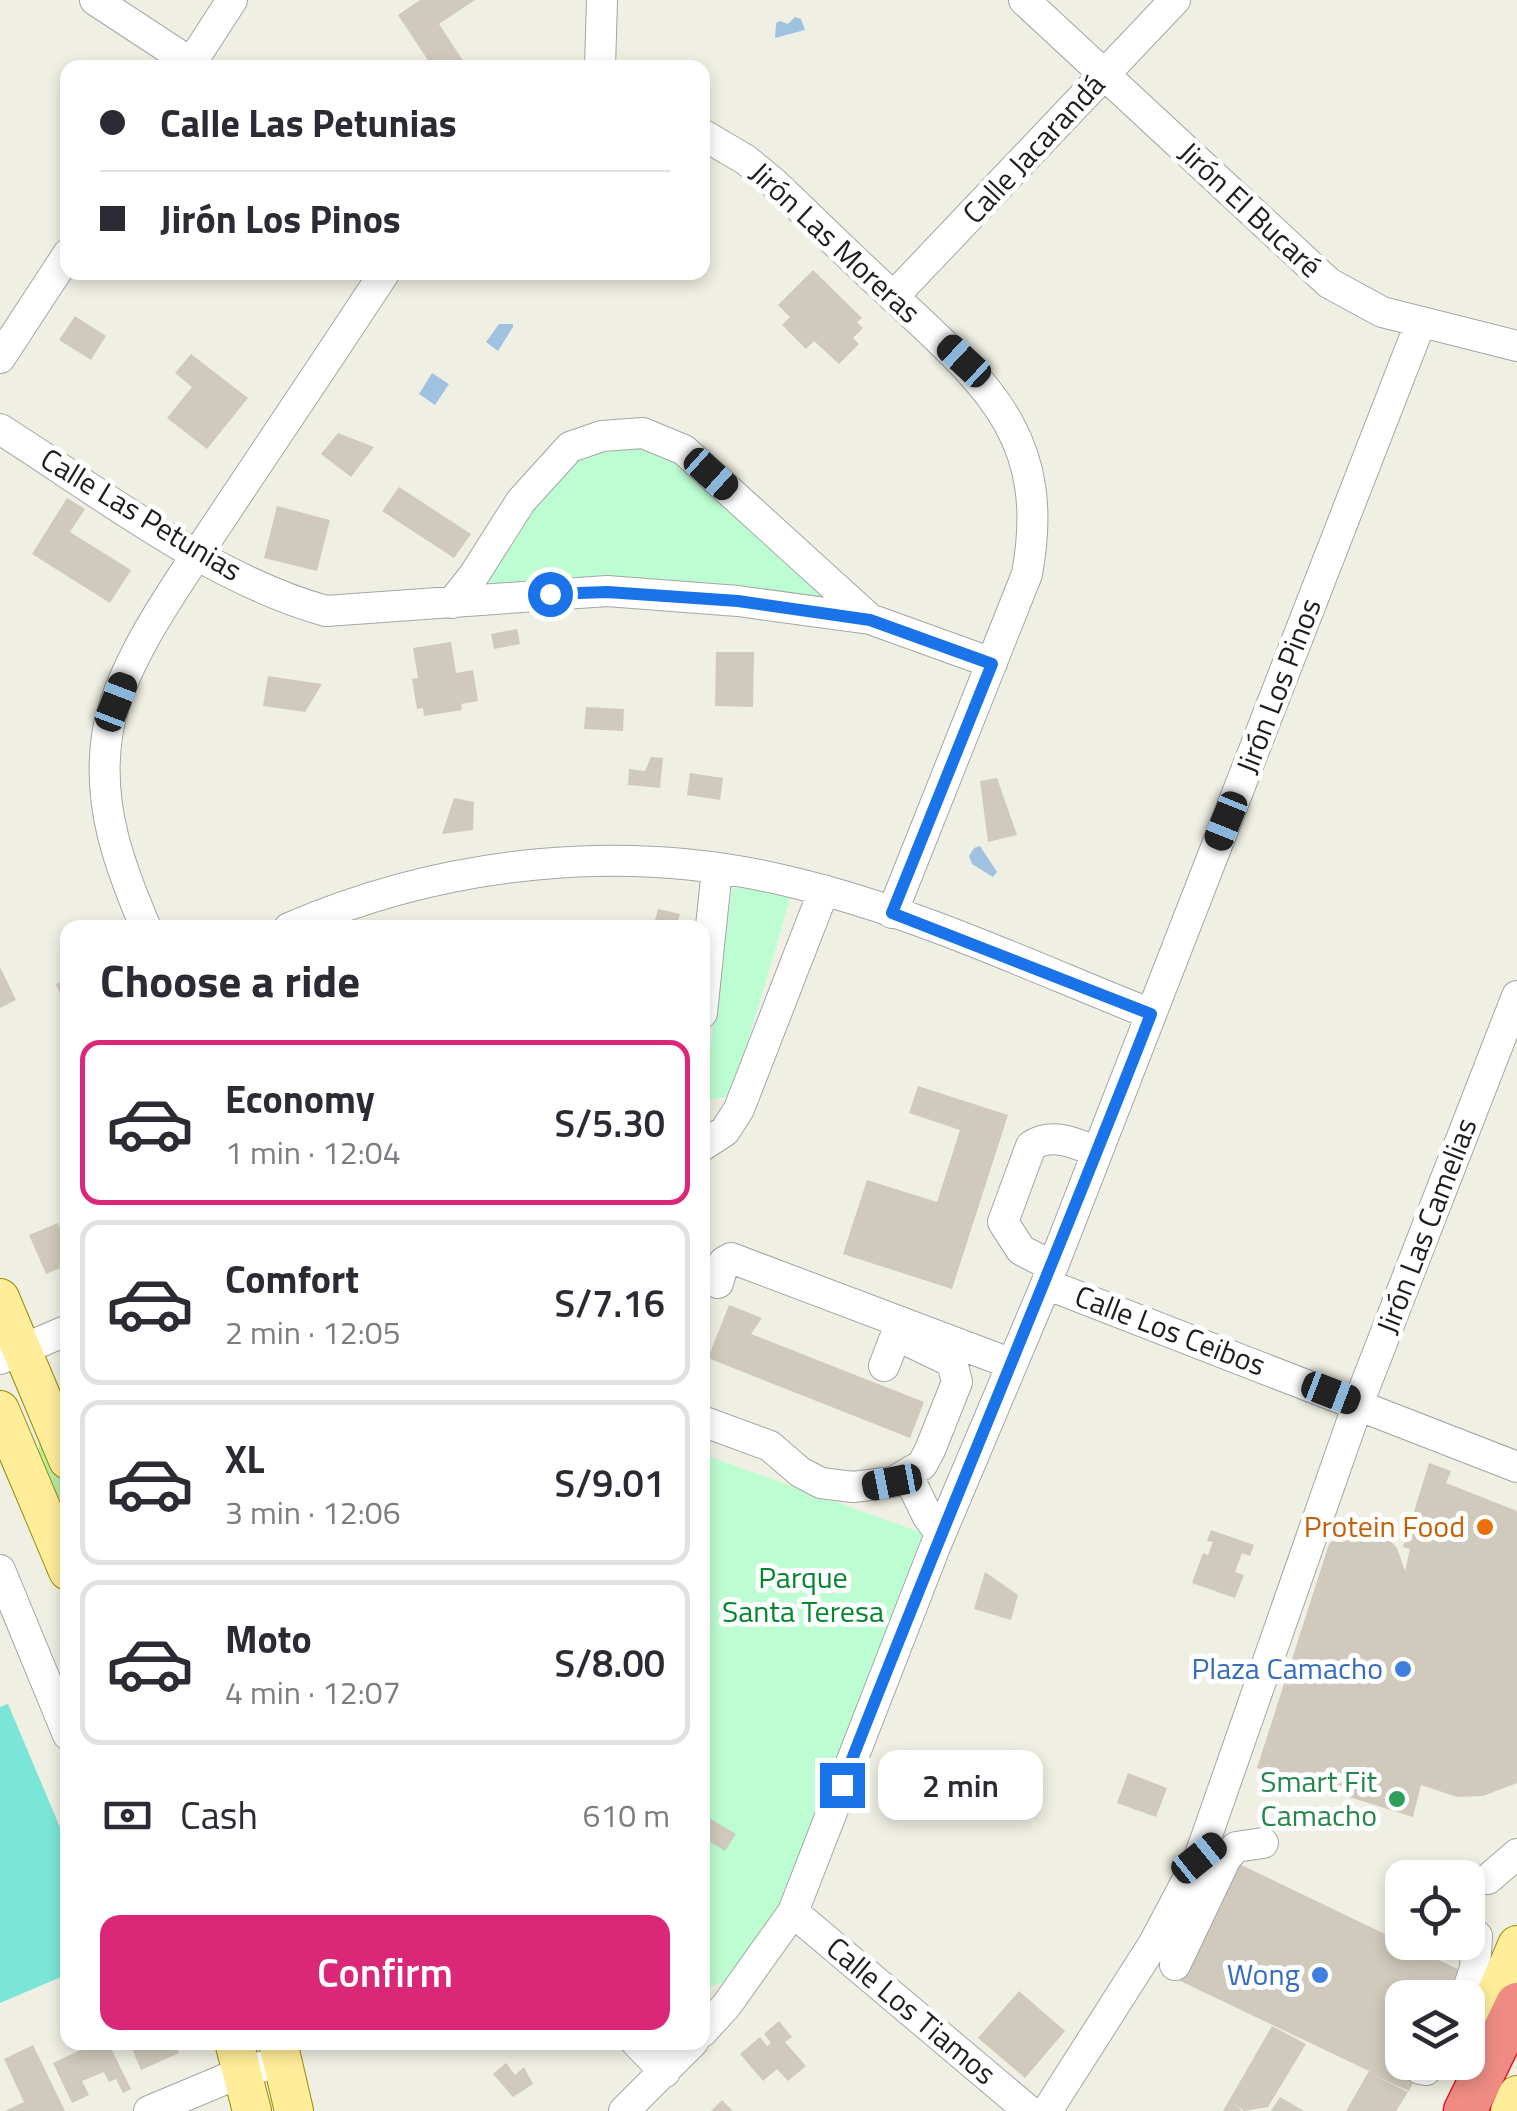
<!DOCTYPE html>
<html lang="en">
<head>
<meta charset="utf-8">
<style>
  body { margin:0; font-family:"Titillium Web",sans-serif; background:#f7f7f7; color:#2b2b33; height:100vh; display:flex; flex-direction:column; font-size:38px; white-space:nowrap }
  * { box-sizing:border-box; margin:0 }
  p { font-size:32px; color:#7c7c81 }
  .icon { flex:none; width:55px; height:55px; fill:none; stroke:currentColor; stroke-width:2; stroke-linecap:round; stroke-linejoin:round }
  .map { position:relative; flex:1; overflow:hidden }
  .sheet { position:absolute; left:60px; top:920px; width:650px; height:1130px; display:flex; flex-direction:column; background:#fff; border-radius:20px; box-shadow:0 5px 15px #0003 }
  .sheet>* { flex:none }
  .guide { position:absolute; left:60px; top:60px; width:650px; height:220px; border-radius:20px; box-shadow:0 5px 15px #0003; display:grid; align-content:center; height:220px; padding:0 40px; background:#fff }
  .tools { position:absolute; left:1385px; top:1860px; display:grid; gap:20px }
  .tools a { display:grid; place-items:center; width:100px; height:100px; border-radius:20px; background:#fff; box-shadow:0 5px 15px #0003; font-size:50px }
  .end { position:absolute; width:45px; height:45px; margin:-22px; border:12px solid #1a73e8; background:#fff; box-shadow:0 0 0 5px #fff }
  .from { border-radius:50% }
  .bubble { position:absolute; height:70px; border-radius:20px; background:#fff; box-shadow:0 5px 15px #0003; font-size:32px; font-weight:600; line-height:70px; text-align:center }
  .car { position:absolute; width:30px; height:60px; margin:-30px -15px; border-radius:12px; box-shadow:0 0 8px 2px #0007; background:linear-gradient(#222 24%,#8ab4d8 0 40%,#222 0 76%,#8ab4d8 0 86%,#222 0) }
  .guide b { display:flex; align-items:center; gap:35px; height:95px; font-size:38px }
  .guide b+b { border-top:2px solid #e1e1e2 }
  .guide i { width:25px; height:25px; background:#2b2b33 }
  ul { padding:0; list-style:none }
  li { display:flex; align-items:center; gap:30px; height:165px; margin:0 20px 15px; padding:0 20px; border:5px solid #e1e1e2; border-radius:20px }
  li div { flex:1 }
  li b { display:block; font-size:38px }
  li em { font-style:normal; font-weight:600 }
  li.current { border-color:#db2777 }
  li>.icon { width:90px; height:90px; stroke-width:1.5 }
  h2 { padding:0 40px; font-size:45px; line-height:120px }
  .pay { display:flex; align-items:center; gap:25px; height:110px; padding:0 40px; font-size:38px }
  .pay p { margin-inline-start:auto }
  .primary-button { display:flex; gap:20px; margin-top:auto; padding:20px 40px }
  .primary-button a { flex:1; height:115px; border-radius:20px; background:#db2777; color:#fff; font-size:40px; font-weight:600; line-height:115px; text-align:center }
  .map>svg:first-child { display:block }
  .grass { fill:#b6eea5 }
  .park { fill:#bcfed2 }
  .pitch { fill:#7be6d7 }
  .water { fill:#a0c2e1 }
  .building { fill:#d0cabc }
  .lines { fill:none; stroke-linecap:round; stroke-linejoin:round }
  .minor-casing { stroke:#a5a5a5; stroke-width:32 }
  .major-casing { stroke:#988c00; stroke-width:40 }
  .highway-casing { stroke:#e91628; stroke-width:45 }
  .minor { stroke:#fff; stroke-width:30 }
  .major { stroke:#ffed99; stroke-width:38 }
  .highway { stroke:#ee8c84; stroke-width:42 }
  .route { stroke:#1a73e8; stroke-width:12 }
  .food-dot { fill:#e8710a; stroke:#fff; stroke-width:4 }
  .shop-dot { fill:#3f7fe0; stroke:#fff; stroke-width:4 }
  .leisure-dot { fill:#2e9e5b; stroke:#fff; stroke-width:4 }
  .labels { text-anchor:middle; stroke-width:10; stroke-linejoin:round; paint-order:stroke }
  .street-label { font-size:30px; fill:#1e1e1e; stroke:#fff }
  .food-label { font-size:30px; fill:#c56008; stroke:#fff; text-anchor:end }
  .park-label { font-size:30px; fill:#02862f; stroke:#fff }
  .shop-label { font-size:30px; fill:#366cbe; stroke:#fff; text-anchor:end }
  .leisure-label { font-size:30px; fill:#27864d; stroke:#fff; text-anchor:end }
</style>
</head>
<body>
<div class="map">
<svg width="1517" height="2111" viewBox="0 0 1517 2111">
  <rect width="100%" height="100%" fill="#f0efe3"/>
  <path class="grass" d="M45 1441C73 1465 67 1511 67 1544L39 1458V1443Z"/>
  <path class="park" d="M640 442 676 455 843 611 474 591 572 455Z
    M732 888 793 889 732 1095 703 1102Z
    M702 1454 931 1536 818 1822 781 1902 749 1952 724 1982 703 1989Z"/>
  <path class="pitch" d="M8 1704 67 1844 68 1974 0 2003V1707Z"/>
  <path class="water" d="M795 17 801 19 805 30 775 38 776 23 780 21 788 24Z
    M499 324H513V327L498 351 486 342Z
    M432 373 449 384 435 405 419 394Z
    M980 846 997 872 993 877 972 864 969 856 974 848Z"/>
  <path class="building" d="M420 0H475L439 24 468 68H433L398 15Z
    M813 270 862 318 857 322 863 328 853 338 859 344 839 364 814 341 806 349 782 325 790 317 778 305Z
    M75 316 106 336 91 360 59 340Z
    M191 354 248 398 207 449 167 418 192 387 175 373Z
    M338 433 374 447 351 477 321 454Z
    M399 487 471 534 454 558 382 511Z
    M67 498 85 509 70 532 131 570 110 603 32 554Z
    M277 506 330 520 317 571 264 558Z
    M517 629 520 644 494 649 491 634Z
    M451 642 456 673 473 670 478 701 461 704 462 710 424 716 423 708 417 709 412 679 418 678 413 648Z
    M716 652H754L753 707 715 706Z
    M268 676 322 684 305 712 263 706Z
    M586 707 624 709 623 731 584 729Z
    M651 757 663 758 660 788 628 785 629 769 645 771Z
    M690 773 723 778 720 800 687 795Z
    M997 778 1017 835 988 842 980 781Z
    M454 798 474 802 473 830 442 834Z
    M658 909 680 914 676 928 654 924Z
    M436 921 438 928H412L411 926Z
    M0 967 16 1000 0 1008Z
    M68 979V1012H67L56 984Z
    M918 1086 1008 1115 952 1289 843 1254 867 1180 937 1202 960 1130 909 1113Z
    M68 1222V1265L46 1274 29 1235 58 1223 59 1226Z
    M729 1305 762 1318 751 1334 924 1402 910 1438 708 1358Z
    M1429 1463 1451 1471 1446 1483 1517 1511V1783L1483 1796 1457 1797 1421 1785 1413 1817 1257 1768 1329 1544 1347 1530 1373 1529 1385 1535 1397 1548 1405 1571 1410 1549 1403 1547Z
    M1211 1530 1254 1545 1250 1556 1242 1553 1235 1572 1244 1575 1235 1598 1192 1583 1203 1553 1208 1555 1213 1542 1207 1541Z
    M985 1572 1018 1595 1011 1620 974 1609Z
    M1128 1773 1167 1788 1156 1817 1117 1803Z
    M709 1818 736 1834 725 1851 702 1837V1828Z
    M1231 1860 1466 1973 1455 1998H1402V2062H1423L1409 2091 1373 2075 1408 2092 1396 2111H1346L1369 2071 1174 1978Z
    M1019 1991 1065 2031 1025 2078 978 2038Z
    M779 2021 792 2037 785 2042 806 2066 788 2081 777 2069 763 2081 740 2054 760 2037 767 2046 771 2043 764 2034Z
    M1272 2026 1306 2044 1268 2107 1244 2111 1234 2103 1242 2111H1223Z
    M97 2042H108L131 2089 123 2093 116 2079 109 2082 104 2072 82 2081 89 2095 72 2103 53 2063Z
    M129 2042H175L179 2053 141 2070Z
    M33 2045 65 2111H5L24 2102 4 2059Z
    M506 2063 515 2075 524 2067 533 2084 513 2097 493 2074Z
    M1280 2097 1304 2111H1271Z
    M722 2100 733 2111H711Z"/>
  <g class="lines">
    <defs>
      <path id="minor" d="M95 0 191 63
        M1024 0 1329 283 1382 312 1517 346
        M188 68 232 0
        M600 68 602 0
        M702 134 746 160 774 183C815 222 855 262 897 300 988 385 1052 438 1027 574L892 913
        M893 297 1175 0
        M0 358 68 254
        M0 429C99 492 213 580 326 611L607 591 738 601 870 619 992 663
        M452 603 474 575 521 501 570 447 602 436 643 433 684 450 870 619
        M146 928C119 865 97 805 107 736 118 661 187 571 228 508 281 429 333 351 385 272
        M289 928C447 860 628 841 795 883 916 912 1035 968 1151 1014
        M702 1013 717 869
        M702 1146 725 1131 739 1109 824 890
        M1052 1266 1021 1250 1003 1222 1031 1146C1052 1132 1076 1143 1097 1152
        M718 1283 724 1262 731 1258 1012 1364
        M1046 1284 1517 1467
        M0 1359 68 1330
        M702 1421 770 1446 800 1472 821 1483 853 1487 893 1482 922 1465 930 1450 957 1382 952 1362 904 1339 894 1340 884 1366
        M908 1476 928 1517 940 1533
        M0 1570 68 1735
        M1488 1879 1517 1854
        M793 1912 1029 2111
        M1175 1965 1226 1858 1236 1847 1263 1843
        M1465 1998 1475 1968 1477 1936
        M702 2032 726 2006 793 1912 935 1547 1046 1284 1420 324
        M636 2042 665 2072
        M1420 2069 1426 2070 1433 2062
        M149 2111 242 2072 283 2061
        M624 2111 693 2042
        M1047 2111 1154 1943 1199 1858 1358 1404 1517 996"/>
      <path id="major" d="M0 1298 68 1460
        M0 1410 68 1571
        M234 2042 252 2111
        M278 2042 294 2111
        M1473 2048 1517 1945
        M1510 2111 1517 2095"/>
      <path id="highway" d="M1465 2111 1517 2004"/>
    </defs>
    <use href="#minor" class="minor-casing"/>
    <use href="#major" class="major-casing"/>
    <use href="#highway" class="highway-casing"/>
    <use href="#minor" class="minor"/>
    <use href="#major" class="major"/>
    <use href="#highway" class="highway"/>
  </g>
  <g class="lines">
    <path class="route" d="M550 594 607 592 738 601 870 620 992 664 892 913 1151 1014C1051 1272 942 1526 842 1785"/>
  </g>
  <circle class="food-dot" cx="1485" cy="1527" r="10"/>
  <g class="shop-dot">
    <circle cx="1403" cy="1669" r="10"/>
    <circle cx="1320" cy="1975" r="10"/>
  </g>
  <circle class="leisure-dot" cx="1397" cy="1799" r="10"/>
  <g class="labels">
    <g class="street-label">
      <text transform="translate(1034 149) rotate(-47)" y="10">Calle Jacarandá</text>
      <text transform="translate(1250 210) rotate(43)" y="10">Jirón El Bucaré</text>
      <text transform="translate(835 243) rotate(43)" y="10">Jirón Las Moreras</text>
      <text transform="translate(141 515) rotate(31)" y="10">Calle Las Petunias</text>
      <text transform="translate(1279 686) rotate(-69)" y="10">Jirón Los Pinos</text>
      <text transform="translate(1427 1226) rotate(-69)" y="10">Jirón Las Camelias</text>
      <text transform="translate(1170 1331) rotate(21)" y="10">Calle Los Ceibos</text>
      <text transform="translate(911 2011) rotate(40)" y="10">Calle Los Tiamos</text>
    </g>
    <g class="food-label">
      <text x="1465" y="1537">Protein Food</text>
    </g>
    <g class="park-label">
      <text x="803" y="1588">Parque<tspan x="803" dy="34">Santa Teresa</tspan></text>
    </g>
    <g class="shop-label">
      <text x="1383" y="1679">Plaza Camacho</text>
      <text x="1300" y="1985">Wong</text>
    </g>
    <g class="leisure-label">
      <text x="1377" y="1792">Smart Fit<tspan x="1377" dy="34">Camacho</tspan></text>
    </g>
  </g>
</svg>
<div class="tools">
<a><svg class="icon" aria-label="locate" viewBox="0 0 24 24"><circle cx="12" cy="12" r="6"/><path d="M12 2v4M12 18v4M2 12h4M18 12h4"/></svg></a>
<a><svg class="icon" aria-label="layers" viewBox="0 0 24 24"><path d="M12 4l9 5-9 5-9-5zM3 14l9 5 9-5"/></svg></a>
</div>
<i class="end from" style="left:550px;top:594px"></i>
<i class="end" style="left:842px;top:1785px"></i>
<div class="bubble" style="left:878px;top:1750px;width:165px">2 min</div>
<i class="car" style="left:964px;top:361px;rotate:313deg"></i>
<i class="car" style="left:711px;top:474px;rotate:132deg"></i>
<i class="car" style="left:116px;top:702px;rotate:21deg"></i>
<i class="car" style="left:1226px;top:821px;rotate:202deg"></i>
<i class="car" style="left:1331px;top:1393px;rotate:111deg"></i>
<i class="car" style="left:892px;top:1482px;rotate:259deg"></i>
<i class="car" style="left:1199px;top:1858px;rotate:51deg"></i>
<div class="guide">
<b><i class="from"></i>Calle Las Petunias</b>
<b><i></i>Jirón Los Pinos</b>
</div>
<section class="sheet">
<h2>Choose a ride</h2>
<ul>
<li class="current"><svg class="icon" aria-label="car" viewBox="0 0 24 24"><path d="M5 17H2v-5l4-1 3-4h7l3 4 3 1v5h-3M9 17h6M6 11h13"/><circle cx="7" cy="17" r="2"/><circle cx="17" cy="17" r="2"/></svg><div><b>Economy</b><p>1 min · 12:04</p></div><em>S/5.30</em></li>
<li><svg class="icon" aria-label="car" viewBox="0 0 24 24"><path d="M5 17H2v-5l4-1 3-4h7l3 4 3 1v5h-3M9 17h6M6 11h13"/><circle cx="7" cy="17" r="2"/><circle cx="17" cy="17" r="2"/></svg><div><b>Comfort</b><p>2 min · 12:05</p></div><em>S/7.16</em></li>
<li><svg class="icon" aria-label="car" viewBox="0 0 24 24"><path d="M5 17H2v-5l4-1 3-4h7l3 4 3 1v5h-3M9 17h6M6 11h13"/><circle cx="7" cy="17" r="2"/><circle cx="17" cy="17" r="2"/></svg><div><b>XL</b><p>3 min · 12:06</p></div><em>S/9.01</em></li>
<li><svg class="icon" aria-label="car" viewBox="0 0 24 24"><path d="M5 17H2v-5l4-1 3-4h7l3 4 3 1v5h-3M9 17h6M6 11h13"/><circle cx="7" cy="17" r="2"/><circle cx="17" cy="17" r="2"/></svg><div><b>Moto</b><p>4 min · 12:07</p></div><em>S/8.00</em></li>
</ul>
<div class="pay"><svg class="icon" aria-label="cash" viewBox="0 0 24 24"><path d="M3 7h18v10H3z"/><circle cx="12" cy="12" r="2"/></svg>Cash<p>610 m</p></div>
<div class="primary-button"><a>Confirm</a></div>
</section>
</div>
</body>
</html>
